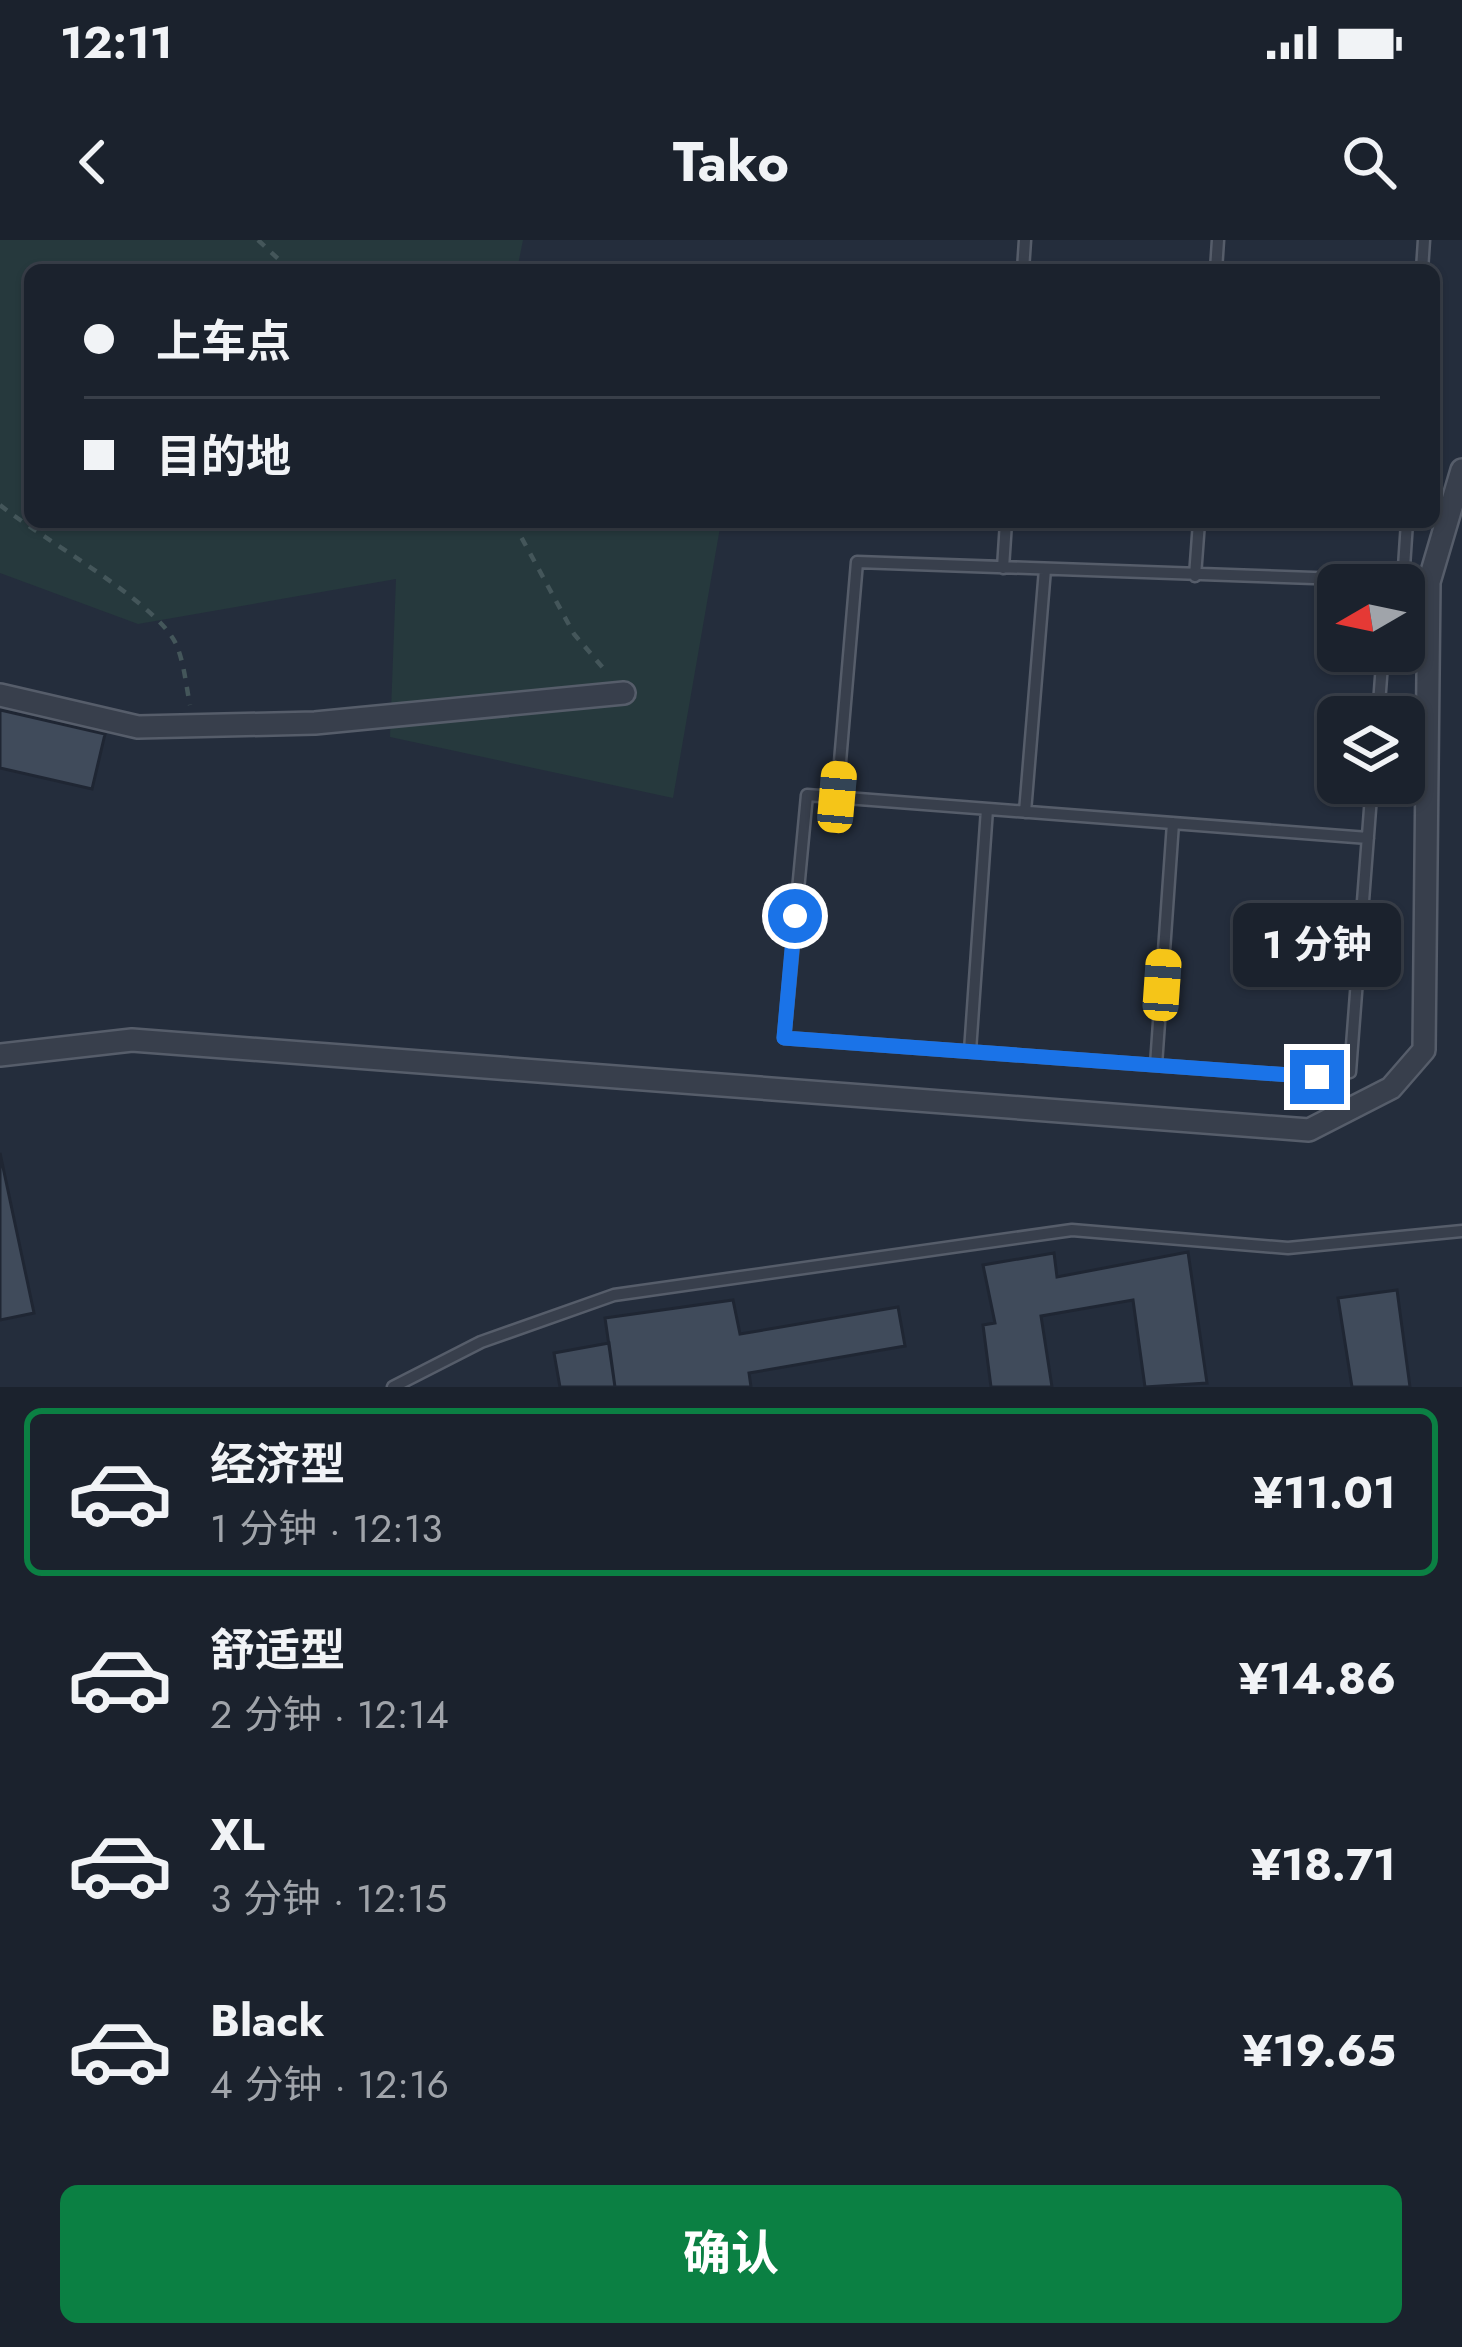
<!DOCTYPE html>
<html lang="zh">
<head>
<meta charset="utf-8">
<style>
  body { margin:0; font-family:Jost,"Noto Sans SC",sans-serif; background:#282f39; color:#f1f3f6; height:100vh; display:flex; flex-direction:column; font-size:45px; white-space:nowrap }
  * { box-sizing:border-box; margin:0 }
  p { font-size:39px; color:#a0a4aa }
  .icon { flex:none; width:66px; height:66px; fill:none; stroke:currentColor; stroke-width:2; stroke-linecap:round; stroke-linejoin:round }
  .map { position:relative; height:1147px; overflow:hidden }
  .details { display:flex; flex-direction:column; background:#1b222d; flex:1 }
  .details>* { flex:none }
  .banner { position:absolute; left:24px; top:24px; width:1416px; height:264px; border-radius:18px; box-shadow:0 3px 9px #0004,0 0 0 3px #393f49; display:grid; align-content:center; height:264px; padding:0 60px; background:#1b222d }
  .needle { width:78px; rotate:261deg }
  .tools { position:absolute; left:1317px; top:324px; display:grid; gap:24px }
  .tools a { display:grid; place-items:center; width:108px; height:108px; border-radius:18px; background:#1b222d; box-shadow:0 3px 9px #0004,0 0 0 3px #393f49; font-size:60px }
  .end { position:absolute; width:54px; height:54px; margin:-27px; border:15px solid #1a73e8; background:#fff; box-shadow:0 0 0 6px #fff }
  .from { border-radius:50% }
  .bubble { position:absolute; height:84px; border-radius:18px; background:#1b222d; box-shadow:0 3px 9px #0004,0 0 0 3px #393f49; font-size:39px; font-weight:700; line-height:84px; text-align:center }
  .car { position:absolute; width:36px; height:72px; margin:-36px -18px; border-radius:15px; box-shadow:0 0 9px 3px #0007; background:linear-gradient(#f5c518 24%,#345 0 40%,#f5c518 0 76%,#345 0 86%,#f5c518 0) }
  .banner b { display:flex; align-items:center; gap:42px; height:114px; font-size:45px }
  .banner b+b { border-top:3px solid #393f49 }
  .banner i { width:30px; height:30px; background:#f1f3f6 }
  ul { padding:21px 0 0; list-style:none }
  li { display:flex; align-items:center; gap:36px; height:168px; margin:0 24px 18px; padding:0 36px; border:6px solid transparent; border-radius:18px }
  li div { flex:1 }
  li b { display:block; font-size:45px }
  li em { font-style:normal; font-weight:700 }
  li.active { border-color:#0b8043 }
  li>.icon { width:108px; height:108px; stroke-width:1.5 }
  .button { display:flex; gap:24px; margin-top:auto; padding:24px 60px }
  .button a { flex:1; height:138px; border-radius:18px; background:#0b8043; color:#fff; font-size:48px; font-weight:700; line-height:138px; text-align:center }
  .status { display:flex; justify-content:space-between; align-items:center; height:84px; padding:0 60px; background:#1b222d; direction:ltr }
  .status svg { height:33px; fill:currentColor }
  header { display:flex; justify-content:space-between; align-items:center; height:156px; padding:0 60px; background:#1b222d; font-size:54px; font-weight:700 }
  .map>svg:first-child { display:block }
  .green { fill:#26393d }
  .building { fill:#404b5b; stroke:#1f2633; stroke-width:3 }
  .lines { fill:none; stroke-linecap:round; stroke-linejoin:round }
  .lane-casing { stroke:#565d6a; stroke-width:15 }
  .street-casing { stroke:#565d6a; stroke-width:26 }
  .path { stroke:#44565a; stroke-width:4.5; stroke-dasharray:9 9; stroke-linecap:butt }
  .lane { stroke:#383f4c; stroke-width:10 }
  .street { stroke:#383f4c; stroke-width:21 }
  .route { stroke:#1a73e8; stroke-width:15 }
</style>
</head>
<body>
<div class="status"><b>12:11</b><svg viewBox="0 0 49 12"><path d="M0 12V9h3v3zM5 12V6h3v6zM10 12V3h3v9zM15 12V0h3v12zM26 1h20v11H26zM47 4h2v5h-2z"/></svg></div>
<header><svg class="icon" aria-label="back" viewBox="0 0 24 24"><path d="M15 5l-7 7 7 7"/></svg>Tako<svg class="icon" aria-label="search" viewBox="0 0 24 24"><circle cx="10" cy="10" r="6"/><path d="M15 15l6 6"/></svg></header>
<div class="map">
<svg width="1462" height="1147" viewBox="0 0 1462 1147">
  <rect width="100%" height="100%" fill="#242d3c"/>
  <path class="green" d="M0 0H523L517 30H30V282H721L673 558 390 497 396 339 138 384 0 333Z"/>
  <path class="building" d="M0 470 105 494 92 549 0 528Z
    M0 913 34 1073 0 1080Z
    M1188 1012 1207 1143 1145 1147 1133 1060 1041 1076 1052 1147H991L983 1085 995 1083 983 1025 1054 1013 1057 1037Z
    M1397 1050 1410 1147H1352L1338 1058Z
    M733 1060 740 1094 898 1067 905 1106 749 1133 751 1147H615L605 1078Z
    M609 1103 615 1147H560L554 1113Z"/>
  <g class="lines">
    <defs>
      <path id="lane" d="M1023 30 1025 0
        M1216 30 1218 0
        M1422 30 1424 0
        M1003 328 1006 282
        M1195 336 1199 282
        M1403 342 1407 282
        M1378 477 1383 411
        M837 557 857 322 1429 342
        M1025 572 1045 329
        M1368 598 807 555 784 798 1317 837 1350 832 1372 543
        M970 811 987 569
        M1156 825 1173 583
        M393 1147 481 1102 614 1055 1072 990 1288 1008 1462 991"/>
      <path id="street" d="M0 455 138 487 315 483 624 453
        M0 815 132 800 1309 890 1391 848 1424 810 1429 342 1462 230"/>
    </defs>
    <use href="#lane" class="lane-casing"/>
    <use href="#street" class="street-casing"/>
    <path class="path" d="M258 0 290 30
      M0 265C42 299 153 360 175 402 184 420 186 446 190 465
      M513 282 574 394 604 429"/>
    <use href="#lane" class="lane"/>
    <use href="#street" class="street"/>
  </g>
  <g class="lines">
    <path class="route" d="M795 676 784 798 1317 837"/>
  </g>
</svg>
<div class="tools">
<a><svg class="needle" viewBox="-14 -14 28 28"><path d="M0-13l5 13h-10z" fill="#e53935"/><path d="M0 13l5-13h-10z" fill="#a0a4aa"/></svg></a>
<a><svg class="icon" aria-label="layers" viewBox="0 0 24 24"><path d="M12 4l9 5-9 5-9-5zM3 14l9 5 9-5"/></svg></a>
</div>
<i class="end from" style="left:795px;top:676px"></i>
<i class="end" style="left:1317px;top:837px"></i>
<div class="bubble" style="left:1233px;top:663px;width:168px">1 分钟</div>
<i class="car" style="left:837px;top:557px;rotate:5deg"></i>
<i class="car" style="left:1162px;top:745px;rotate:4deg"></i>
<div class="banner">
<b><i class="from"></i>上车点</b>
<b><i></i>目的地</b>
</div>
</div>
<section class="details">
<ul>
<li class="active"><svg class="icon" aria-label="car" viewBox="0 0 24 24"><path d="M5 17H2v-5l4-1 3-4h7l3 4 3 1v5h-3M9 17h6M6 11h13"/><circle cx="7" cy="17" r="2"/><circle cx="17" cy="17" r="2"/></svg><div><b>经济型</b><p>1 分钟 · 12:13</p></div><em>¥11.01</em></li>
<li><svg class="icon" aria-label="car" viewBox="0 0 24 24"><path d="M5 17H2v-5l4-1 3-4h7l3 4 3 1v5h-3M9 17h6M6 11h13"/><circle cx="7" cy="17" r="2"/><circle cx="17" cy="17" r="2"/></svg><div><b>舒适型</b><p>2 分钟 · 12:14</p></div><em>¥14.86</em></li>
<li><svg class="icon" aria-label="car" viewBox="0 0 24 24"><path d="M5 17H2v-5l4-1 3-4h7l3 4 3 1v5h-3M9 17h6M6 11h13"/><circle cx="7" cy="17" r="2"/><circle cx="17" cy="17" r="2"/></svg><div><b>XL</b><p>3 分钟 · 12:15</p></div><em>¥18.71</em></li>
<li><svg class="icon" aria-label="car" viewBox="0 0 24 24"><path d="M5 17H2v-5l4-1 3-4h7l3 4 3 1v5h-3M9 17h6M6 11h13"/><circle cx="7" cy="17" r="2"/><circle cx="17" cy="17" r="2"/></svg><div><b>Black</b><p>4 分钟 · 12:16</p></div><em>¥19.65</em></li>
</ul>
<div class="button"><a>确认</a></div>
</section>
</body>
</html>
